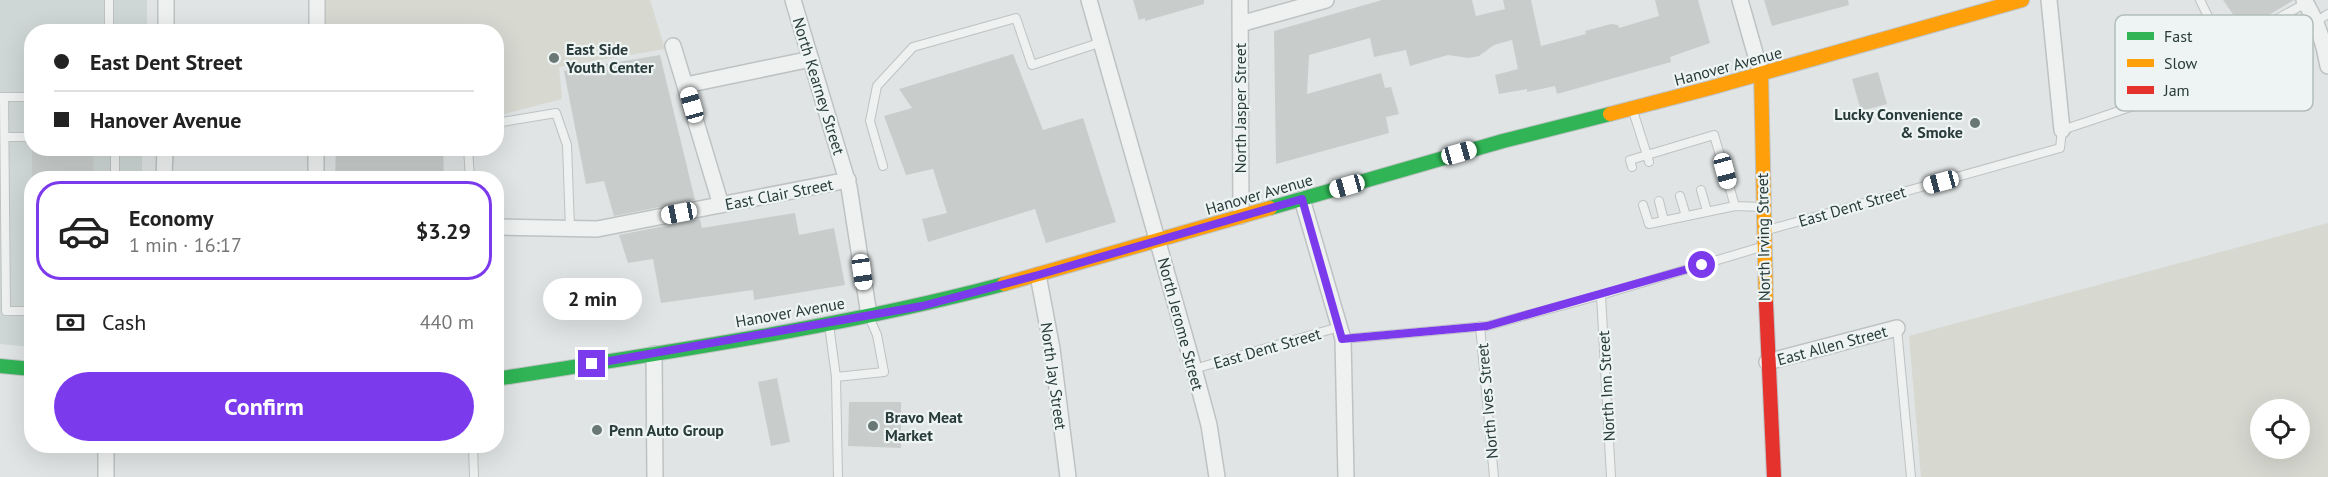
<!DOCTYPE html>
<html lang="en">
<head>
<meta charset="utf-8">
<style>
  body { margin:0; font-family:"PT Sans",sans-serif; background:#f2f2f2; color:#222; height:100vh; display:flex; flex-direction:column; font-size:22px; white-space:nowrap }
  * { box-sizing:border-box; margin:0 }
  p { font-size:20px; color:#767676 }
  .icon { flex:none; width:33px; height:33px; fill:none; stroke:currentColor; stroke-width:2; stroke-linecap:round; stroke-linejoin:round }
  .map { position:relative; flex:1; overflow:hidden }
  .drawer { position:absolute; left:24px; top:171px; width:480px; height:282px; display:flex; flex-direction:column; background:#fff; border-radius:24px; box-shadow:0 6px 24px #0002 }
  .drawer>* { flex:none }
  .hud { position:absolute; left:24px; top:24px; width:480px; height:132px; border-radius:24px; box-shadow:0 6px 24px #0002; display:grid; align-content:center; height:132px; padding:0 30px; background:#fff }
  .tools { position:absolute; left:2250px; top:399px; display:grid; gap:12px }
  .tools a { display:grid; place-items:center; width:60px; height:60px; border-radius:50%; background:#fff; box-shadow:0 6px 24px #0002; font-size:30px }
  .end { position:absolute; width:27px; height:27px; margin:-14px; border:8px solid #7c3aed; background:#fff; box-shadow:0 0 0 3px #fff }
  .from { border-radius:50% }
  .bubble { position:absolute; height:42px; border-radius:21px; background:#fff; box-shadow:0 6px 24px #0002; font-size:20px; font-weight:600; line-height:42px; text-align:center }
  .car { position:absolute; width:18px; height:36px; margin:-18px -9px; border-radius:8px; box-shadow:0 0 4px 2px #0007; background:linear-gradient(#fff 24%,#345 0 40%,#fff 0 76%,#345 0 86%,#fff 0) }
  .hud b { display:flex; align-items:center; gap:21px; height:57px; font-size:22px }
  .hud b+b { border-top:2px solid #e0e0e0 }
  .hud i { width:15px; height:15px; background:#222 }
  ul { padding:10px 0 0; list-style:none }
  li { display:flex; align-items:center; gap:18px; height:99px; margin:0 12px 9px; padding:0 18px; border:3px solid transparent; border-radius:24px }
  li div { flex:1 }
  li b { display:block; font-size:22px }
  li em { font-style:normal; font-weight:600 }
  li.on { border-color:#7c3aed }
  li>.icon { width:54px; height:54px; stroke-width:1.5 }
  .pay { display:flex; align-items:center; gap:15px; height:66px; padding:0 30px; font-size:22px }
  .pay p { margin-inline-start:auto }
  .primary-button { display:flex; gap:12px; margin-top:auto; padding:12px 30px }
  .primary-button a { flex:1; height:69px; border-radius:36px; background:#7c3aed; color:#fff; font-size:24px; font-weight:600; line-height:69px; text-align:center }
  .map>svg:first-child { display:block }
  .built { fill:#ced7d5 }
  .green { fill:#d7d8d0; fill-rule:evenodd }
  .building { fill:#c8cdcc }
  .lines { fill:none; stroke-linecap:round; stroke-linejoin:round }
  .lane-casing { stroke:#bec2c2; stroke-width:10 }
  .street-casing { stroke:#bec2c2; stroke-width:18 }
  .fast-casing { stroke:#bec2c2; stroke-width:16 }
  .slow-casing { stroke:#bec2c2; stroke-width:16 }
  .jam-casing { stroke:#bec2c2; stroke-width:16 }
  .lane { stroke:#eff1f1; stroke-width:8 }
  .street { stroke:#eff1f1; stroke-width:15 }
  .fast { stroke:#30b455; stroke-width:14 }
  .slow { stroke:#ff9f0a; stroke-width:14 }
  .jam { stroke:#e5322d; stroke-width:14 }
  .route { stroke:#7c3aed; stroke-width:8 }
  .poi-dot { fill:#697775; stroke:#edf4f3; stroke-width:2 }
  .labels { text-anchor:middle; stroke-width:4.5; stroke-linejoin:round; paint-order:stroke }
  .poi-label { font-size:16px; font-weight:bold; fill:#293c39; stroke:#edf4f3; text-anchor:start }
  .street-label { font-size:16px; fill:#293c39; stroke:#edf4f3 }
  .key { fill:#edf4f3; stroke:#b2bdbb; stroke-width:1.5 }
  .key-label { font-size:16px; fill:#293c39 }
</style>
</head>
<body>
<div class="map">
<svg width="2328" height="477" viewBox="0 0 2328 477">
  <rect width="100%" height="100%" fill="#e0e4e4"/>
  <path class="built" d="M0 0H147V31L32 32V148L142 149V178H32L31 347 0 344Z"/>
  <path class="green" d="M326 0H650L665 49 559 67 562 99 497 116 496 32 325 31Z
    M2328 223V477H1921L1909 336ZM2260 410H2300V448H2260Z"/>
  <path class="building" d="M1133 0H1204V4L1145 21V18L1139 20Z
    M1382 0H1472L1476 16 1505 9 1503 0H1531L1541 46 1586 34 1585 31 1611 24 1618 25 1619 28 1659 16 1655 0H1698L1710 43 1670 57 1671 62 1557 94 1555 86 1527 92V89L1499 94 1495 75 1518 69 1512 40 1494 45 1479 56 1469 58 1448 55 1410 66 1406 50 1374 57 1370 38 1309 55 1307 94 1381 73 1385 88 1391 87 1399 114 1386 117 1389 133 1276 164 1274 31Z
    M1764 0H1848L1849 5 1772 26Z
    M2223 0H2294L2244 30Z
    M1013 54 1043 130 1083 118 1116 222 1046 243 1035 209 928 242 922 219 947 213 933 169 906 175 884 116 912 108 899 89Z
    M660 55 695 200 614 216 604 181 586 184 564 71Z
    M1878 72 1887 104 1861 111 1852 79Z
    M32 148H93L94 178H32Z
    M336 148H443L444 178H335Z
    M795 213 799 235 834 228 845 285 754 300 753 290 661 303 653 259 628 263 619 235 700 219 702 228Z
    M777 378 790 442 771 446 758 382Z
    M849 402H901V448L848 446Z"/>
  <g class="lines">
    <defs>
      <path id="lane" d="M109 0V32
        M2200 0 2232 66
        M2224 48 2306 3
        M0 97H32
        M4 97 6 311H32
        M496 123 556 113 567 145 570 228
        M6 137H32
        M110 148 115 154V178
        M468 148 470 178
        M1649 162 1647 155 1714 135 1735 206
        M883 166 870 121 877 86 913 47 1016 18 1032 65 1102 42
        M1632 167 1630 160 1647 155 1633 111
        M1701 190 1707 211
        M1680 196 1686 216
        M1659 201 1664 221
        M1643 205 1649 224 1735 206 1761 207
        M1764 231 2060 148 2062 130C2154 100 2247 69 2328 14
        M1601 295 1611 477
        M829 325 836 377
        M1480 326 1494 477
        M1897 328 1911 477
        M1343 339 1487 326 1601 295 1761 247
        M1194 369 1339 327
        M473 446 474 477
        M838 477 836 377 884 372 877 335 870 319"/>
      <path id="street" d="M793 0 849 187 869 315
        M1089 0 1194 369 1209 425 1217 477
        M1240 0 1241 216
        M1740 0 1761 74
        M2049 0 2062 130
        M2304 0C2317 21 2324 41 2328 66
        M1240 24 1326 0
        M166 32V0
        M317 32V0
        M673 46 721 205
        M686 85 811 59
        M164 178 165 148
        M316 178V148
        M1302 199 1343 339 1346 477
        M496 227 597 229 848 180
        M1038 275 1052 349 1068 477
        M654 354 655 477
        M1767 362 1897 328
        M106 446V477"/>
      <path id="fast" d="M1270 208 1503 141 1610 114
        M0 366 32 369
        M496 379C666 352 838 328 1004 284"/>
      <path id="slow" d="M1761 74 1766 303
        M1610 114 1710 88 2022 0
        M1004 284 1270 208"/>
      <path id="jam" d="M1766 303 1774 477"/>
    </defs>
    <use href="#lane" class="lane-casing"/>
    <use href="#street" class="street-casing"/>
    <use href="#fast" class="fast-casing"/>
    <use href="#slow" class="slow-casing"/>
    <use href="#jam" class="jam-casing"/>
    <use href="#lane" class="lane"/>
    <use href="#street" class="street"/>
    <use href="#fast" class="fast"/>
    <use href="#slow" class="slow"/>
    <use href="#jam" class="jam"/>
  </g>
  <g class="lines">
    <path class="route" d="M592 364 922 306 1038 275 1302 199 1342 339 1487 326 1702 265"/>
  </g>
  <g class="poi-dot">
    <circle cx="554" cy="58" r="6"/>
    <circle cx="1975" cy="123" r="6"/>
    <circle cx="873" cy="426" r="6"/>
    <circle cx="597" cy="430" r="6"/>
  </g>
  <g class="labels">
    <g class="poi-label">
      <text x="566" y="55">East Side<tspan x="566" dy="18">Youth Center</tspan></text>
      <text x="1963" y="120" text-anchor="end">Lucky Convenience<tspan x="1963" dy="18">&amp; Smoke</tspan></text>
      <text x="885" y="423">Bravo Meat<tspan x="885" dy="18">Market</tspan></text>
      <text x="609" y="436">Penn Auto Group</text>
    </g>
    <g class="street-label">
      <text transform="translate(1728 66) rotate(-15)" y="6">Hanover Avenue</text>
      <text transform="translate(819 86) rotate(73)" y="6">North Kearney Street</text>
      <text transform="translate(1240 108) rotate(-90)" y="6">North Jasper Street</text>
      <text transform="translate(779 194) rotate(-11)" y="6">East Clair Street</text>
      <text transform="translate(1259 194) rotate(-16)" y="6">Hanover Avenue</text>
      <text transform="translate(1852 206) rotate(-16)" y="6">East Dent Street</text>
      <text transform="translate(1763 237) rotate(-91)" y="6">North Irving Street</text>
      <text transform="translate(790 312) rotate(-10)" y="6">Hanover Avenue</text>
      <text transform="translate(1181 324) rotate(75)" y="6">North Jerome Street</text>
      <text transform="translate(1832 345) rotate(-15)" y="6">East Allen Street</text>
      <text transform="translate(1267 348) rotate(-16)" y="6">East Dent Street</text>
      <text transform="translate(1054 376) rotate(82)" y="6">North Jay Street</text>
      <text transform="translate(1606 386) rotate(-93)" y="6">North Inn Street</text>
      <text transform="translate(1487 401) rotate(-95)" y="6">North Ives Street</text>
    </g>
  </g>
  <rect x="2115" y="15" width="198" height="96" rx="9" class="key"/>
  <rect x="2127" y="32" width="27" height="8" fill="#30b455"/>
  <rect x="2127" y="59" width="27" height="8" fill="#ff9f0a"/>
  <rect x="2127" y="86" width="27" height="8" fill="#e5322d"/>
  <g class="key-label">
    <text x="2164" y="42">Fast</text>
    <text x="2164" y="69">Slow</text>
    <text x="2164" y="96">Jam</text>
  </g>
</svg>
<div class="tools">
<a><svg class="icon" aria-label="locate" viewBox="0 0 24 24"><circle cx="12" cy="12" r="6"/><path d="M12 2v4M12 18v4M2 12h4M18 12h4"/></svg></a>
</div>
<i class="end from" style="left:1702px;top:265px"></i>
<i class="end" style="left:592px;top:364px"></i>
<div class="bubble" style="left:543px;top:278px;width:99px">2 min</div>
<i class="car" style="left:692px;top:105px;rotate:344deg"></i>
<i class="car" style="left:1459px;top:153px;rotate:74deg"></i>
<i class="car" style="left:1725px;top:171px;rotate:165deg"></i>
<i class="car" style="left:1941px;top:182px;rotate:255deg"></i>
<i class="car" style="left:1347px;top:186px;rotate:254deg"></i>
<i class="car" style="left:679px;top:213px;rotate:259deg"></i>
<i class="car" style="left:862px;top:272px;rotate:172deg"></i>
<div class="hud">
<b><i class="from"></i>East Dent Street</b>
<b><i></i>Hanover Avenue</b>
</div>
<section class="drawer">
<ul>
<li class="on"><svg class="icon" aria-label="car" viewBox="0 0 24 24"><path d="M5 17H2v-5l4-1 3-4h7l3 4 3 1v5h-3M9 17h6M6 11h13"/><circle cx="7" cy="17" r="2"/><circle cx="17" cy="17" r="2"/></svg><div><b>Economy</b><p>1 min · 16:17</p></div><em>$3.29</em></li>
</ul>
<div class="pay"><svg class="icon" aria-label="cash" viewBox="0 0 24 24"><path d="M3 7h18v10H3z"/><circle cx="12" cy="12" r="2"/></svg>Cash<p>440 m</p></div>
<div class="primary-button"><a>Confirm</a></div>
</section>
</div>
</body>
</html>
